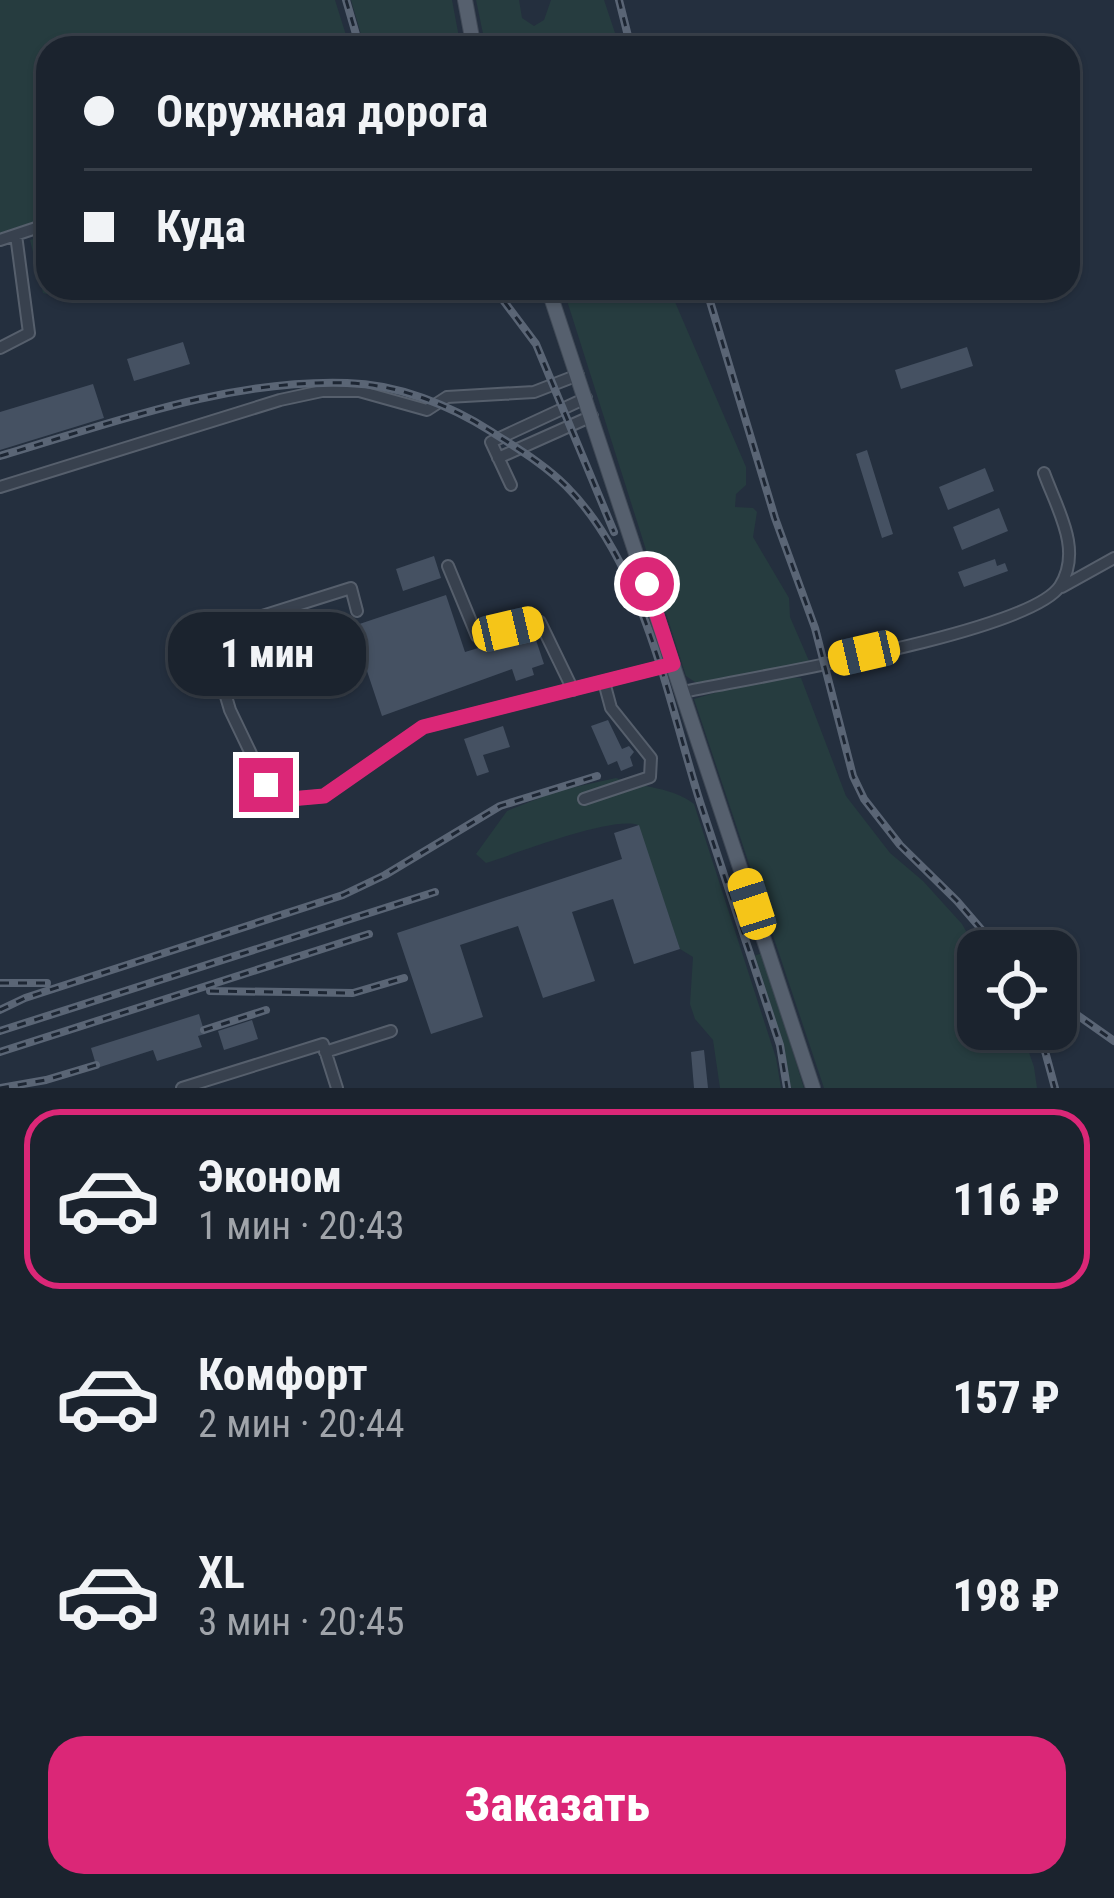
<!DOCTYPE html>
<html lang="ru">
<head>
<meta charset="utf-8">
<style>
  body { margin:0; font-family:"Roboto Condensed",sans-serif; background:#282f3a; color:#f1f3f6; height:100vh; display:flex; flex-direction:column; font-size:45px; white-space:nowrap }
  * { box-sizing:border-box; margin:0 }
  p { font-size:39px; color:#a0a4aa }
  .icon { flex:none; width:66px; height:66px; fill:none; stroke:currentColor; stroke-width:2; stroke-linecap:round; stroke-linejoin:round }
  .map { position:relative; height:1088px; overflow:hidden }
  .drawer { display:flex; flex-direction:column; background:#1b232e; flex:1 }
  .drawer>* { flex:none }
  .hud { position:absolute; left:36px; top:36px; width:1044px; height:264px; border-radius:36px; box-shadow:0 3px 9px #0004,0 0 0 3px #39404a; display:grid; align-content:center; height:264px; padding:0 48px; background:#1b232e }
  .controls { position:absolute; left:957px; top:930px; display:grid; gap:24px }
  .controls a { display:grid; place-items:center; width:120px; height:120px; border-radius:24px; background:#1b232e; box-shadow:0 3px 9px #0004,0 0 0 3px #39404a; font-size:60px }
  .end { position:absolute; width:54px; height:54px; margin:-27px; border:15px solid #db2777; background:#fff; box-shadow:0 0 0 6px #fff }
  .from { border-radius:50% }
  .bubble { position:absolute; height:84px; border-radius:36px; background:#1b232e; box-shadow:0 3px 9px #0004,0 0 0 3px #39404a; font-size:39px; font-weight:800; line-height:84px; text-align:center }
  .car { position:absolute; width:36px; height:72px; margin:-36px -18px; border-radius:15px; box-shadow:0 0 9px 3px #0007; background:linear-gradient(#f5c518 24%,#345 0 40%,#f5c518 0 76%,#345 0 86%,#f5c518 0) }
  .hud b { display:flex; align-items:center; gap:42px; height:114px; font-size:45px }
  .hud b+b { border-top:3px solid #39404a }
  .hud i { width:30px; height:30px; background:#f1f3f6 }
  ul { padding:21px 0 0; list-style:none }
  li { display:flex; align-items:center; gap:36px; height:180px; margin:0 24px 18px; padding:0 24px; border:6px solid transparent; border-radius:36px }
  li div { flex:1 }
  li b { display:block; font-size:45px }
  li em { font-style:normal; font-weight:800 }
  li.current { border-color:#db2777 }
  li>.icon { width:108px; height:108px; stroke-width:1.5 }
  .action { display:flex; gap:24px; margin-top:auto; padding:24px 48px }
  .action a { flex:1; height:138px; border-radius:36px; background:#db2777; color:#fff; font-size:48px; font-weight:800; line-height:138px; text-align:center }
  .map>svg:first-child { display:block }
  .green { fill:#263c3f }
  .building { fill:#455162 }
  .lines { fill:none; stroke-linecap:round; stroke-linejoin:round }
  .minor-casing { stroke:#565f6c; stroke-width:14 }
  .major-casing { stroke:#414a57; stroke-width:16 }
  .minor { stroke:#38414e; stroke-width:10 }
  .major { stroke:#56606e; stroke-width:14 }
  .rail-casing { stroke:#5a6575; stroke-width:8 }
  .rail { stroke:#1d2633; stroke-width:3; stroke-dasharray:9; stroke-linecap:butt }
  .route { stroke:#db2777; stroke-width:15 }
</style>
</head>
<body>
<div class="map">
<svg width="1114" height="1088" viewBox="0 0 1114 1088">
  <rect width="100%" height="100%" fill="#242f3e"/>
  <path class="green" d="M0 0H335L350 48H48V217L0 233Z
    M351 0H452L461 48H365Z
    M476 0H519L522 18 534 26 544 20 551 0H604L620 48H486Z
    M48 234V288H93L62 298 43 293 30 240Z
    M563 288H669L746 467V485L736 494 735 507 753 508 757 512 753 537 789 598 790 617 809 661 701 686 686 676Z
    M789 677 801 678 846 796 890 853 923 881 962 924 978 952V1029H1021L1034 1067 1037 1088H824L694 699 748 683Z
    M616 778C643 788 673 787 694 804L776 1058 781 1088H720L713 1040 695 1019 690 1004 693 957 680 949 638 825C612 816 518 853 486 863L476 854 507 811 557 791Z
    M762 953 804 1088H791L782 1044 754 956Z"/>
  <path class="building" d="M183 342 190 364 134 381 127 359Z
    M967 347 973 366 901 389 895 370Z
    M93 384 104 418 0 450V412Z
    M867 450 893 534 882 538 856 454Z
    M985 468 994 491 948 510 939 487Z
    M999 508 1008 531 962 550 953 527Z
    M434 556 441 578 403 591 396 569Z
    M995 559 997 566 1005 563 1008 571 964 587 958 572Z
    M446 595 465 652 508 639 510 645 535 637 544 664 532 668 534 675 516 681 512 669 382 716 361 653 236 695 228 668Z
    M608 720 622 749 629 746 634 752 630 757 633 766 621 771 617 761 608 765 591 726Z
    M503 726 510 747 483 755 489 772 477 776 464 739Z
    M639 825 680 949 634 964 613 899 572 912 595 981 543 998 518 926 460 945 483 1017 431 1034 397 933 622 859 614 833Z
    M199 1014 205 1034 198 1036 202 1047 157 1061 153 1050 97 1068 91 1048Z
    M252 1020 258 1039 224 1050 218 1031Z
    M704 1050 708 1088H694L691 1052Z"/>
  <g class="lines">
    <defs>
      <path id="minor" d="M0 240 48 224
        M0 348 29 333 16 235
        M498 458 592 416
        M511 485 491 442 586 398
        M0 487 280 400 322 391H359L427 410 447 397 534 392 578 375
        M448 566 477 636 540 622 573 690
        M1062 587 1114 558
        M357 611 351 588 221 629 217 666 230 710 266 785 290 799 324 796 423 727 673 664
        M683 692C749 678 1029 633 1060 586 1083 550 1057 509 1044 473
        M584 799 650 777 651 758 611 708 604 682
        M325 1052 391 1031
        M182 1088 323 1044 337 1088"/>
      <path id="major" d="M465 0 474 48
        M548 288 813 1088"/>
    </defs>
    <use href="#minor" class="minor-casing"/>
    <use href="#major" class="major-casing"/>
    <use href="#minor" class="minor"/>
    <use href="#major" class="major"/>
    <defs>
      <path id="rail" d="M346 0 360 48
        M619 0 631 48
        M494 288 536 344 614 532
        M706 288 775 518 815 628 853 776 864 799 900 845 957 901 1000 951
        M0 456C112 423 229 379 347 383 397 384 450 405 492 432 518 449 544 464 566 486 644 564 668 700 700 802 726 883 754 964 780 1045L787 1088
        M0 983H47
        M210 991 353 993 404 978
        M1056 1000 1114 1041
        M0 1010 25 998 343 895 385 875 500 806 597 776
        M1039 1029 1055 1088
        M204 1030 266 1010
        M0 1031 435 892
        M0 1052 369 934
        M0 1088 46 1080 96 1065"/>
    </defs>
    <use href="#rail" class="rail-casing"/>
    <use href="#rail" class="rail"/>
  </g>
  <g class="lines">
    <path class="route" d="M266 785 290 799 324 796 423 727 673 664 647 584"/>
  </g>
</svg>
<div class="controls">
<a><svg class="icon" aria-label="locate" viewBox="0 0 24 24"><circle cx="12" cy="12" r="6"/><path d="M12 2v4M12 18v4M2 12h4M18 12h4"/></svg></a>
</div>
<i class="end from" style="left:647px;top:584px"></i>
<i class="end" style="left:266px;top:785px"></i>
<div class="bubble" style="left:168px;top:612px;width:198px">1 мин</div>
<i class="car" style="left:508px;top:629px;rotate:77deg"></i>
<i class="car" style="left:864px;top:653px;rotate:257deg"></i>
<i class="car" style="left:752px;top:904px;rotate:342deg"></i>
<div class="hud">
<b><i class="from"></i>Окружная дорога</b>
<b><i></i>Куда</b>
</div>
</div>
<section class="drawer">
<ul>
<li class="current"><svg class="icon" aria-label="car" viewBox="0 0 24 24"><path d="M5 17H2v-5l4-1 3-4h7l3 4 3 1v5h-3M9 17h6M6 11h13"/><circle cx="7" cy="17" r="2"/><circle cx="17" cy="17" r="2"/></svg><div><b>Эконом</b><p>1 мин · 20:43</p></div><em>116 ₽</em></li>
<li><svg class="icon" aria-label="car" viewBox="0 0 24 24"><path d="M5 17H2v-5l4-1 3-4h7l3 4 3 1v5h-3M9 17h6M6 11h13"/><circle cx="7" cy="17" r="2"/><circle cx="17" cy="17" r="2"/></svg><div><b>Комфорт</b><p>2 мин · 20:44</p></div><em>157 ₽</em></li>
<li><svg class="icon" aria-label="car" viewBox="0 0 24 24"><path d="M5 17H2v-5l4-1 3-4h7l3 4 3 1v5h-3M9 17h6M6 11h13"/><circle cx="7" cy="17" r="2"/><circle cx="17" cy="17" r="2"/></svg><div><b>XL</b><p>3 мин · 20:45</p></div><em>198 ₽</em></li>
</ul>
<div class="action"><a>Заказать</a></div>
</section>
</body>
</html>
